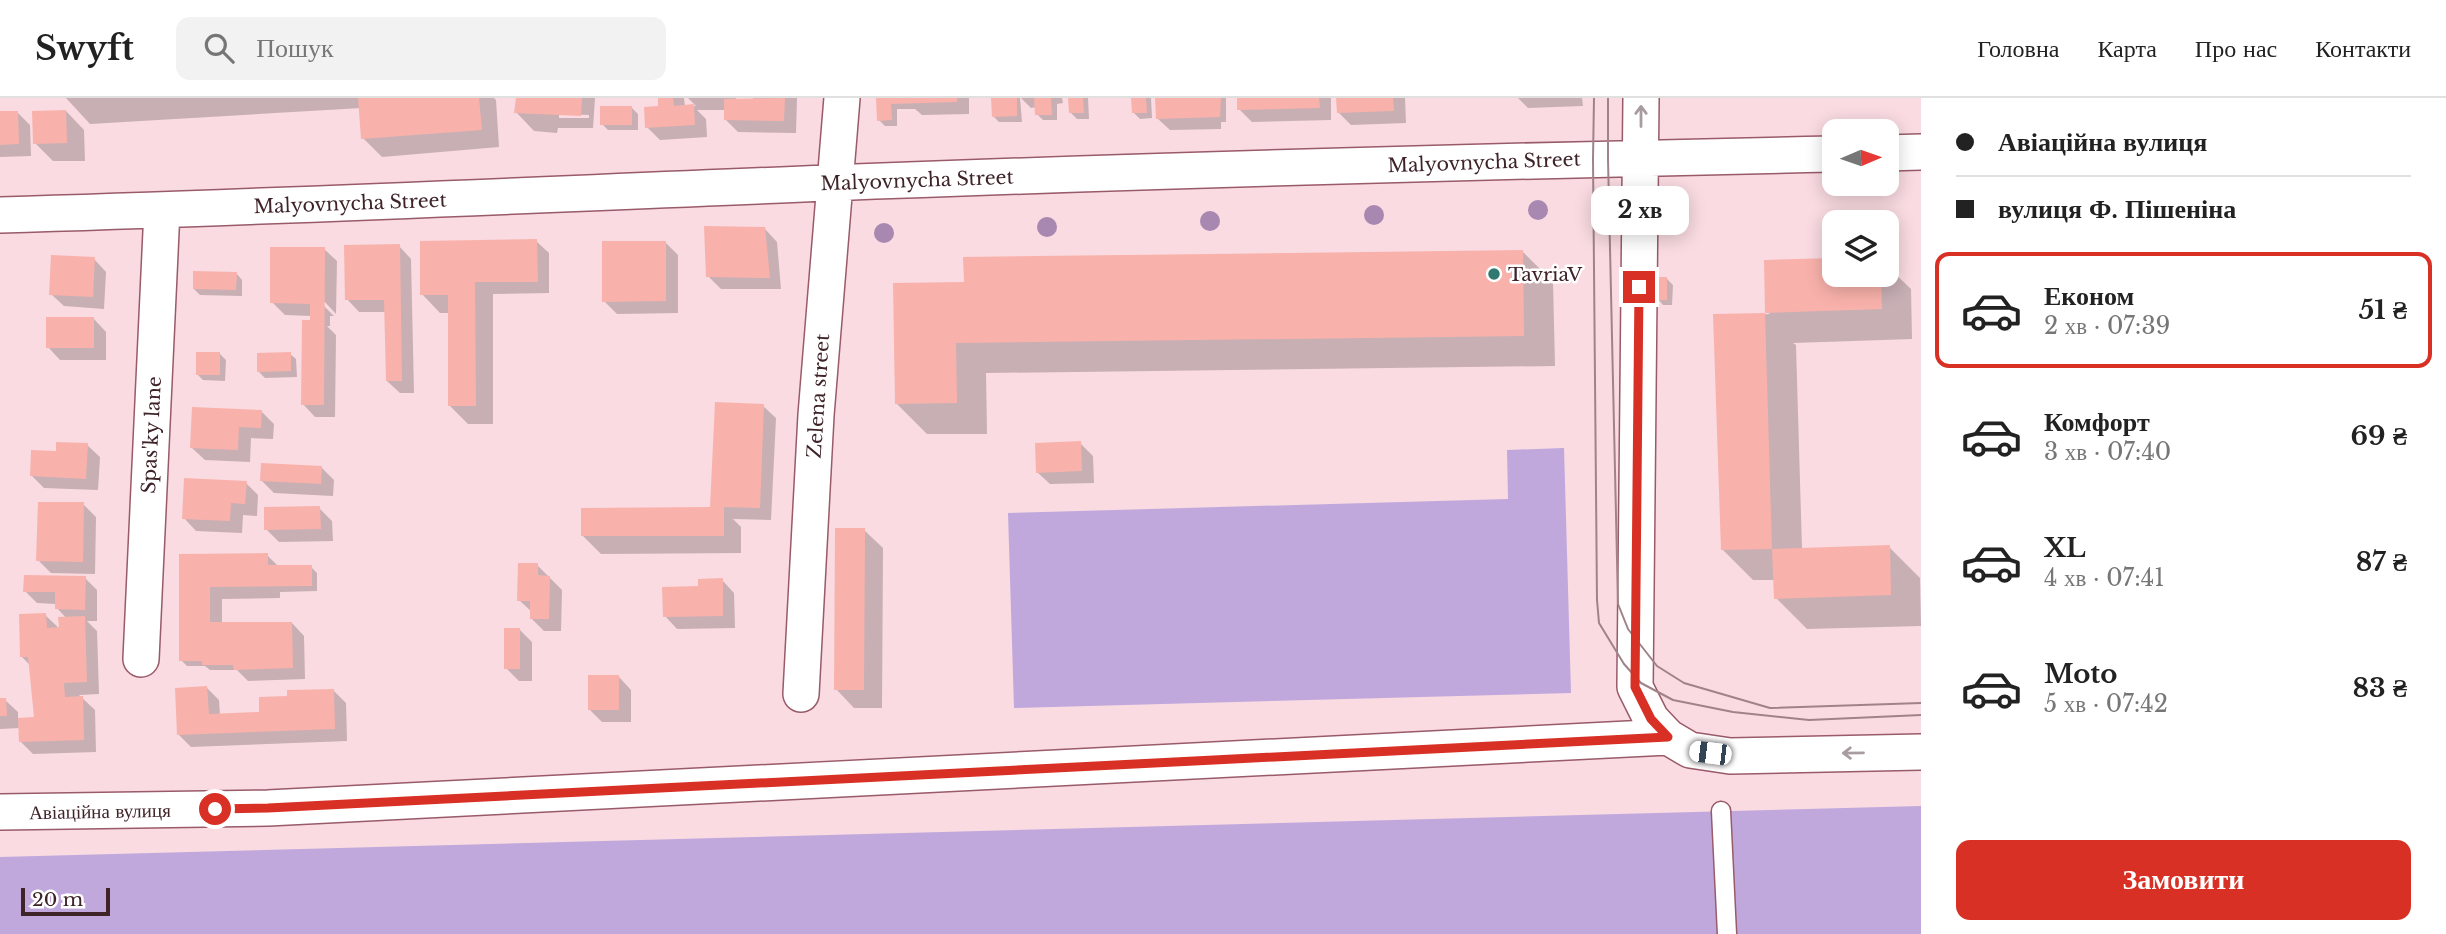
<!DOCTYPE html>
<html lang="uk">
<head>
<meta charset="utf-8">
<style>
  body { margin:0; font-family:"Libre Baskerville",serif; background:#f2f2f2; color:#222; height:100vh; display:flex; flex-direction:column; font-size:26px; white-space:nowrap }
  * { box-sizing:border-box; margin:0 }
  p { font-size:23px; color:#767676 }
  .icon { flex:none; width:38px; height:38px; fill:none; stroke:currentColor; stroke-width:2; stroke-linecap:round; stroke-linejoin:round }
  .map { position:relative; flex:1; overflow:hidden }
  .panel { display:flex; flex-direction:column; background:#fff; width:525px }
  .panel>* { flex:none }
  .hud { display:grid; align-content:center; height:154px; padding:0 35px; background:#fff }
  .needle { width:46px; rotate:88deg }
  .tools { position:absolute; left:1822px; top:21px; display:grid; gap:14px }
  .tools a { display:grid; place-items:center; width:77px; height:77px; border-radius:14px; background:#fff; box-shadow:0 4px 18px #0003; font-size:35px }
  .scale { position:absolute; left:21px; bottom:18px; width:89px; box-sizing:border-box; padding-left:7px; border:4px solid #3e2329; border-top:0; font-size:19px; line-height:24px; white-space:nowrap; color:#3e2329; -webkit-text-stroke:5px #fff; paint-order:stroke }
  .end { position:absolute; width:32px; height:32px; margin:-16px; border:9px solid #d93025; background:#fff; box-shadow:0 0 0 4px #fff }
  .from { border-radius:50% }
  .bubble { position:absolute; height:49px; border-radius:14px; background:#fff; box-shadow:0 4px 18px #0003; font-size:23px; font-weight:800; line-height:49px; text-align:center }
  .car { position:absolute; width:21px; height:42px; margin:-21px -10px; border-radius:9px; box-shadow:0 0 5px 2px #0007; background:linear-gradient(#fff 24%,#345 0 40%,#fff 0 76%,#345 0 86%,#fff 0) }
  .hud b { display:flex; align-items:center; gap:24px; height:66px; font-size:26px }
  .hud b+b { border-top:2px solid #e0e0e0 }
  .hud i { width:18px; height:18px; background:#222 }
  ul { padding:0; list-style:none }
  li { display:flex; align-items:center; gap:21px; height:116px; margin:0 14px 10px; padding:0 21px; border:4px solid transparent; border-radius:14px }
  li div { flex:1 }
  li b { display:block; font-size:26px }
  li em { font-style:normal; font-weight:800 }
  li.selected { border-color:#d93025 }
  li>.icon { width:63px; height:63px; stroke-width:1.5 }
  .action { display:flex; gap:14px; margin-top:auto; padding:14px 35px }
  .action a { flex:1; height:80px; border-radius:14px; background:#d93025; color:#fff; font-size:28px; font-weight:800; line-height:80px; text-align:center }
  header { display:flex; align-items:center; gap:42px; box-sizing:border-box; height:98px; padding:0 35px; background:#fff; border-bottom:2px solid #e0e0e0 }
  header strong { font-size:33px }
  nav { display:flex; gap:38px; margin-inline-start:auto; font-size:24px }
  .search { width:490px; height:63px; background:#f2f2f2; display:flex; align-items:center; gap:18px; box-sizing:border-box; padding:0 24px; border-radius:14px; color:#767676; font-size:26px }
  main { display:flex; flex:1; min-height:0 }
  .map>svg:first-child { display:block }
  .green { fill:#c0a8dd }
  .shadow { fill:#0003; fill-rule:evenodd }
  .building { fill:#f9b2ab }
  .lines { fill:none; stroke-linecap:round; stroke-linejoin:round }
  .lane-casing { stroke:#995a69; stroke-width:21 }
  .street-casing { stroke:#995a69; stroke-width:38 }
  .lane { stroke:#fff; stroke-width:18 }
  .street { stroke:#fff; stroke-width:35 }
  .tram { stroke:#a08389; stroke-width:2 }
  .tree { fill:#a887b1 }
  .oneway { stroke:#a89c9f }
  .route { stroke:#d93025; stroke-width:9 }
  .poi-dot { fill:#317870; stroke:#fff; stroke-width:2.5 }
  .labels { text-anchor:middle; stroke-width:5; stroke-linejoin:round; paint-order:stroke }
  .street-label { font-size:19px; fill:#3e2329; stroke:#fff }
  .poi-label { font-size:19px; fill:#3e2329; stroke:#fff; text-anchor:start }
</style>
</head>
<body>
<header>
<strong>Swyft</strong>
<div class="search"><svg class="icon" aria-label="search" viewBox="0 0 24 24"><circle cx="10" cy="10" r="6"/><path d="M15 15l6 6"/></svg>Пошук</div>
<nav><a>Головна</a><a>Карта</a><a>Про нас</a><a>Контакти</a></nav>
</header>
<main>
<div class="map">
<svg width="1921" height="836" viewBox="0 0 1921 836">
  <rect width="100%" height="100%" fill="#f9dbe1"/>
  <path class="green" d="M1564 350 1571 595 1014 610 1008 415 1508 401 1507 352Z
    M1921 708V836H0V759Z"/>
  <path class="shadow" d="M66 0H494L496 2 499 49 382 59 363 40 361 10 90 26Z
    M517 0H595L593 30H558L557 35 534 33 516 14ZM559 16 589 17V20H559Z
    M660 0H684L685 9 696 8 688 0H736V3H753V0H797L796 35 738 34 726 22V12H697L706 21 707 39 660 42 647 29 660 9Z
    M878 0H969V16L922 17 915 11H897V28H885L879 22Z
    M993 0H1020L1022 24H999L993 18Z
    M1021 0H1062L1063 5 1057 6V22H1043L1037 16 1036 9 1031 10Z
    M1070 0H1088L1089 21H1077L1071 15Z
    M1133 0H1151L1152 20 1140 21 1134 15Z
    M1157 0H1226V24H1221V31L1170 32 1157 20Z
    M1239 0H1331V22L1252 24 1239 11Z
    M1338 0H1405L1406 25 1351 27 1339 15Z
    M1518 0H1582L1583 8 1528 10Z
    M632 10 638 16V32H608L602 26Z
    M66 13 84 32 85 63H53L35 45Z
    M17 14 30 27 31 58 0 59V15Z
    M765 131 777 144 781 191H721L708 178Z
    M536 143 549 155V195L493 196V326H468L450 308 449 215H440L422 196Z
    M665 144 678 157V215L617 216 604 203Z
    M399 148 411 161 414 295H400L387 283 386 214H359L347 201Z
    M324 151 337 163 336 216 323 202V207L334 218H330V228H327L336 237 335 319H315L303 306 312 218 285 217 272 204Z
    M1522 153 1553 184 1555 268 986 275 987 336H927L896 305 965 186Z
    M94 161 106 174 104 211 64 208 51 196Z
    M1834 162V177H1886V167L1911 191 1912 241 1793 245 1796 247 1802 451 1889 449 1920 480 1921 528 1807 531 1776 500 1775 482H1753L1722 451 1715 218 1770 216 1767 214Z
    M237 176 242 182V198L200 197 194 191Z
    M1667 181 1673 187 1672 207H1663L1658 201Z
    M94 221 106 234V262H60L48 249Z
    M220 256 226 262 225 283 203 282 197 276Z
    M290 256 296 261 297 279 265 280 259 274Z
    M763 308 776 320 771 422 733 421 741 429V455L601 456 583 438 712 410Z
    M261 313 274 326 273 341 251 340 250 364 205 362 192 350Z
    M1080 345 1093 358 1094 385 1050 386 1037 374Z
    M87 347 100 359 98 392 44 390 32 378 58 355Z
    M321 369 334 382 333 398 274 395 262 383Z
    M246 385 258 397 257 418 243 417 242 435 196 433 184 420Z
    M83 406 96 419 95 476 51 475 38 462Z
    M319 410 332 423 333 443 279 444 266 431Z
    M864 432 883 450 882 610H854L836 591Z
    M267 457 279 469H311L317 475V493L280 494V500L222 501V526L292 525 304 538 305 581 248 583 237 572H210L205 568H187L181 562V458Z
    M537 467 562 492 561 533H544L531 520 532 514 519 502Z
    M85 480 97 492V523H87L97 533 99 596 79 597 95 612 96 654 33 656 20 643V630L0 631V602H5L18 614V621H36L31 568 22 559 45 517 61 532 67 521 57 510 56 506 37 505 25 493Z
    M722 482 734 495 735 530 677 531 665 518 700 490Z
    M519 531 532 544V583H519L506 570Z
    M619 579 631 592V624H602L589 611Z
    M207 590 219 602 220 617 261 615 289 599 333 592 346 605 347 643 191 649 178 636Z"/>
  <path class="building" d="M358 0H479L482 32 361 41Z
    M516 0H582L581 18 514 15Z
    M658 0H673L674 8 694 6 695 27 645 30 644 9 658 8Z
    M785 0 784 23 724 22V1Z
    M876 0H957V4L891 6 892 22 877 23Z
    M991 0H1017V18L992 19Z
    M1034 0H1051L1052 17H1035Z
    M1068 0H1083L1084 15H1069Z
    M1131 0H1146L1147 15H1132Z
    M1155 0H1221L1220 19 1156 21Z
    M1237 0H1319L1320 10 1237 12Z
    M1336 0H1393L1394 13 1337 15Z
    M600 8H632V27H600Z
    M66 12 67 45 33 46 32 13Z
    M0 13H18L19 46 0 47Z
    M704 128 765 129 770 180 706 179Z
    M537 141 538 184H475L476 308H448V197H420V143Z
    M602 143H666V203L602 204Z
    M400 146 402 283H386L384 202H345L344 147Z
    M270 149H325L324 307H301L302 222H310V206L270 205Z
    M1523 152 1524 238 956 245 957 305 895 306 893 185 964 184 963 159Z
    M51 157 95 159 93 199 49 197Z
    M1834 160V177H1881L1882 211 1765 215 1764 162Z
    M193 173 237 174 236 192 193 191Z
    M1656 179H1667V202H1656Z
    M1765 215 1772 451 1721 452 1713 216Z
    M46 219H94V250H46Z
    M196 254H220V277H196Z
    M291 254V273L257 274V255Z
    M715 304 764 306 760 410 724 409V438H581V410L710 409Z
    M192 309 262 312 261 330 239 329 238 352 190 350Z
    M1081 343 1082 373 1036 375 1035 345Z
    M56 344 88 345 86 381 30 378 31 352 56 353Z
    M261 365 322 368 321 386 260 383Z
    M184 380 247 383 245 406 231 405 230 423 182 421Z
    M38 404H84L83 464 36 463Z
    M320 408 321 431 264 432V409Z
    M835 430H865L864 592H834Z
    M1890 447 1891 497 1774 501 1772 451Z
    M268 455V467H312V488L210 489V524H292L293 570 234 572 233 567H202V563H179V456Z
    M518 465H538V477L550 478 549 521H530V503H517Z
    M24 477 86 478 85 512 55 511V494H23Z
    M723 480V518L663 519 662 489 698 488V481Z
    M46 515 47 530 59 529 58 519 85 518 87 584 64 585 65 599 83 598 84 642 19 644 18 620 34 619 28 559H20L19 516Z
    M504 530H520V571H504Z
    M588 577H619V612H588Z
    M207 588 209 616 259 614V599L287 598V592L334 591 335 631 177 637 175 590Z
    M0 600H6L7 618H0Z"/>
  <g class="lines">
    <defs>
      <path id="lane" d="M1721 713 1727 836"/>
      <path id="street" d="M1641 0 1635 589 1651 621 1668 639
        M1886 55 1921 54
        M0 117C277 109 553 96 829 85 1164 72 1499 63 1834 56
        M141 561 162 112
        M801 596 816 317 842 0
        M0 714 268 710 1668 639 1690 652 1730 658 1921 654"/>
    </defs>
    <use href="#lane" class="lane-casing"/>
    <use href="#street" class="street-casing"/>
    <use href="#lane" class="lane"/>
    <use href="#street" class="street"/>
    <path class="tram" d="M1594 0 1593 61 1597 502 1599 525 1624 566 1641 585 1673 602 1733 614 1809 622 1921 617
      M1608 0V61L1618 506 1628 531 1657 568 1684 585 1770 610 1921 605"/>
  </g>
  <g class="tree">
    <circle cx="1538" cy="112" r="10"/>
    <circle cx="1374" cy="117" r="10"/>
    <circle cx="1210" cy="123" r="10"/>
    <circle cx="1047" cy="129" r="10"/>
    <circle cx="884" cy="135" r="10"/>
  </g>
  <defs><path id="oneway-shaft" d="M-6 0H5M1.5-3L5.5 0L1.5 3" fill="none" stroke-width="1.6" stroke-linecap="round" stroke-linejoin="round" transform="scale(1.75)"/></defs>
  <g class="oneway">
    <use href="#oneway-shaft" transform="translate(1641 18) rotate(-90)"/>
    <use href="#oneway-shaft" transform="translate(1853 655) rotate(179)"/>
  </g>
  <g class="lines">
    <path class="route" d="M215 711 268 710 1668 639 1651 621 1635 589 1639 189"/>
  </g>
  <circle class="poi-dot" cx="1494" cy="176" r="7"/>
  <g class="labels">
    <g class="street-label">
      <text transform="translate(1484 64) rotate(-2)" y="7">Malyovnycha Street</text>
      <text transform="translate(917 82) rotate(-2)" y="7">Malyovnycha Street</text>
      <text transform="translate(350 105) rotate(-2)" y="7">Malyovnycha Street</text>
      <text transform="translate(818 298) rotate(-86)" y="7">Zelena street</text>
      <text transform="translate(151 337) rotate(-87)" y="7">Spas'ky lane</text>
      <text transform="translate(100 713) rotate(-1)" y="7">Авіаційна вулиця</text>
    </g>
    <g class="poi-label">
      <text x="1508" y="183">TavriaV</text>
    </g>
  </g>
</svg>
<div class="tools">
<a><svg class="needle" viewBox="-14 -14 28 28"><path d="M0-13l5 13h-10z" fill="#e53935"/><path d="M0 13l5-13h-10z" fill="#767676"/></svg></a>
<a><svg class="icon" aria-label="layers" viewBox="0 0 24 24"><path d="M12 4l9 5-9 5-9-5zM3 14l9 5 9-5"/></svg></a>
</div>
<div class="scale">20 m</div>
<i class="end from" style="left:215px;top:711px"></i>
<i class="end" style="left:1639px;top:189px"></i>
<div class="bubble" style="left:1591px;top:88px;width:98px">2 хв</div>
<i class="car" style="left:1710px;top:655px;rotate:277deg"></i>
</div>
<section class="panel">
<div class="hud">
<b><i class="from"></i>Авіаційна вулиця</b>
<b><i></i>вулиця Ф. Пішеніна</b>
</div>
<ul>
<li class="selected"><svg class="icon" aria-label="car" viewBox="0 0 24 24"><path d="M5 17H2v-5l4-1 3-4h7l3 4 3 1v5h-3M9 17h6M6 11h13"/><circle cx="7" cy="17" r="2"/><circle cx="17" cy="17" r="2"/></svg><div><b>Економ</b><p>2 хв · 07:39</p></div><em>51 ₴</em></li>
<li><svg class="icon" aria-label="car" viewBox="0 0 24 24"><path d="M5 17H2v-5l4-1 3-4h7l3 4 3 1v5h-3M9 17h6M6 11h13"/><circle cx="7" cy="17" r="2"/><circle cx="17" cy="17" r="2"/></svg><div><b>Комфорт</b><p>3 хв · 07:40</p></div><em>69 ₴</em></li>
<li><svg class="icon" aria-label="car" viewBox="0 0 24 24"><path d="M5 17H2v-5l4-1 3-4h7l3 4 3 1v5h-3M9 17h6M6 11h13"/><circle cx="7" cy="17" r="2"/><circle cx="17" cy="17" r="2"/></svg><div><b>XL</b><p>4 хв · 07:41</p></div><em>87 ₴</em></li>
<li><svg class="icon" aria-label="car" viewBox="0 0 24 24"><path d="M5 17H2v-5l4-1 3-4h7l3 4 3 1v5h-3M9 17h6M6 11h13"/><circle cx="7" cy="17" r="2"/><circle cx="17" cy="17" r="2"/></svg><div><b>Moto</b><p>5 хв · 07:42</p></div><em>83 ₴</em></li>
</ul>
<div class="action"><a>Замовити</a></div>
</section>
</main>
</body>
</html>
